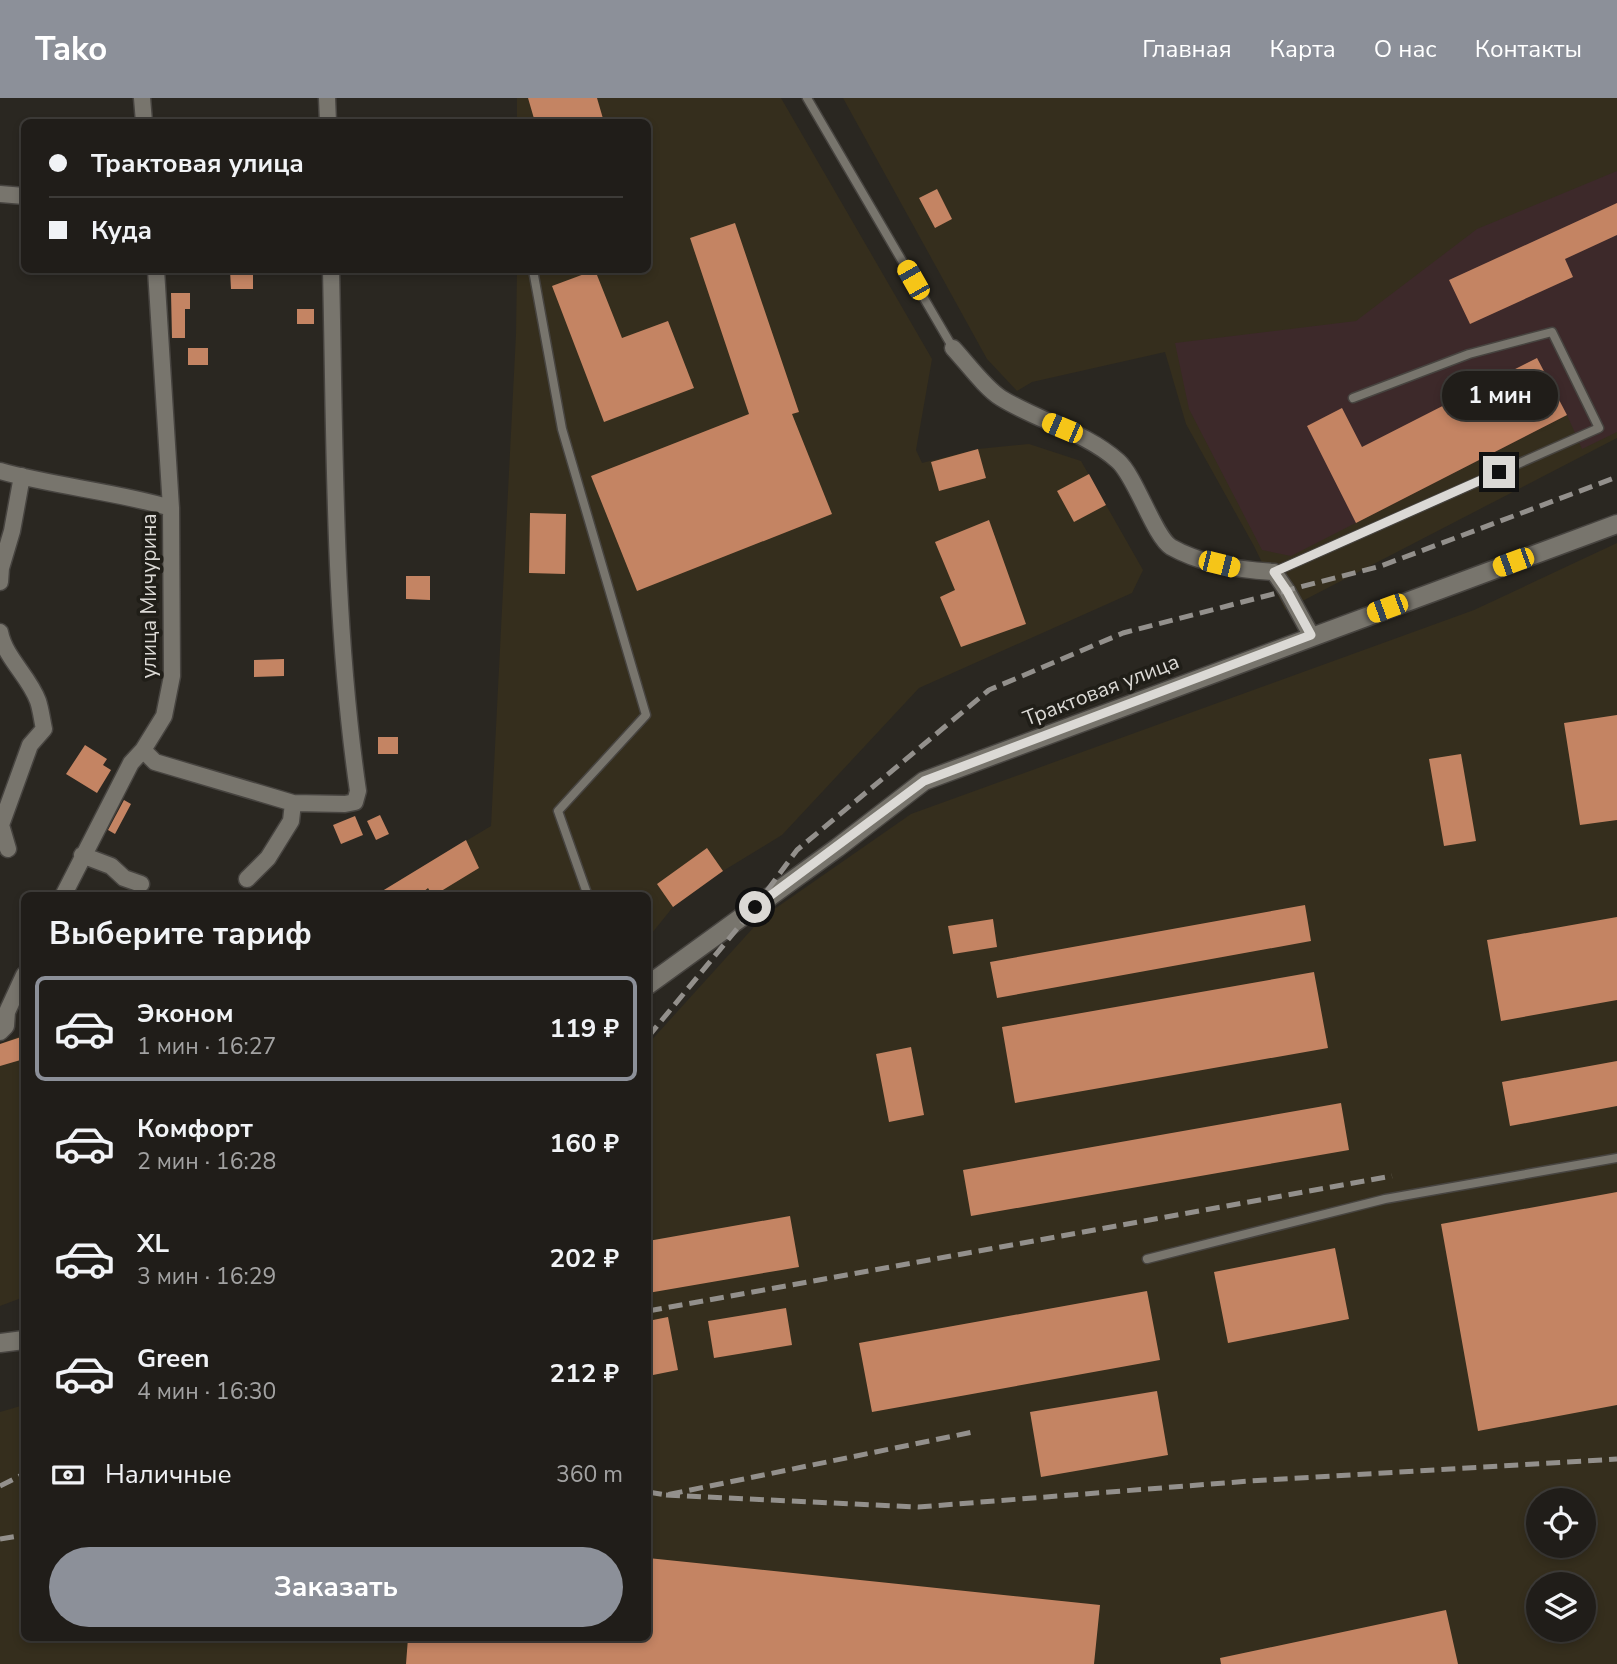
<!DOCTYPE html>
<html lang="ru">
<head>
<meta charset="utf-8">
<style>
  body { margin:0; font-family:"Nunito Sans",sans-serif; background:#282622; color:#f1f3f6; height:100vh; display:flex; flex-direction:column; font-size:26px; white-space:nowrap }
  * { box-sizing:border-box; margin:0 }
  p { font-size:23px; color:#a2a2a2 }
  .icon { flex:none; width:38px; height:38px; fill:none; stroke:currentColor; stroke-width:2; stroke-linecap:round; stroke-linejoin:round }
  .map { position:relative; flex:1; overflow:hidden }
  .details { position:absolute; left:21px; top:794px; width:630px; height:749px; display:flex; flex-direction:column; background:#201d19; border-radius:10px; box-shadow:0 4px 10px #0003,0 0 0 2px #3d3b38 }
  .details>* { flex:none }
  .banner { position:absolute; left:21px; top:21px; width:630px; height:154px; border-radius:10px; box-shadow:0 4px 10px #0003,0 0 0 2px #3d3b38; display:grid; align-content:center; height:154px; padding:0 28px; background:#201d19 }
  .fabs { position:absolute; left:1526px; top:1390px; display:grid; gap:14px }
  .fabs a { display:grid; place-items:center; width:70px; height:70px; border-radius:50%; background:#201d19; box-shadow:0 4px 10px #0003,0 0 0 2px #3d3b38; font-size:35px }
  .end { position:absolute; width:32px; height:32px; margin:-16px; border:9px solid #dbd9d5; background:#111; box-shadow:0 0 0 4px #111 }
  .from { border-radius:50% }
  .bubble { position:absolute; height:49px; border-radius:24px; background:#201d19; box-shadow:0 4px 10px #0003,0 0 0 2px #3d3b38; font-size:23px; font-weight:700; line-height:49px; text-align:center }
  .car { position:absolute; width:21px; height:42px; margin:-21px -10px; border-radius:9px; box-shadow:0 0 5px 2px #0007; background:linear-gradient(#f5c518 24%,#345 0 40%,#f5c518 0 76%,#345 0 86%,#f5c518 0) }
  .banner b { display:flex; align-items:center; gap:24px; height:66px; font-size:26px }
  .banner b+b { border-top:2px solid #3d3b38 }
  .banner i { width:18px; height:18px; background:#f1f3f6 }
  ul { padding:0; list-style:none }
  li { display:flex; align-items:center; gap:21px; height:105px; margin:0 14px 10px; padding:0 14px; border:4px solid transparent; border-radius:10px }
  li div { flex:1 }
  li b { display:block; font-size:26px }
  li em { font-style:normal; font-weight:700 }
  li.current { border-color:#8c9099 }
  li>.icon { width:63px; height:63px; stroke-width:1.5 }
  h2 { padding:0 28px; font-size:32px; line-height:84px }
  .pay { display:flex; align-items:center; gap:18px; height:77px; padding:0 28px; font-size:26px }
  .pay p { margin-inline-start:auto }
  .primary-button { display:flex; gap:14px; margin-top:auto; padding:14px 28px }
  .primary-button a { flex:1; height:80px; border-radius:42px; background:#8c9099; color:#fff; font-size:28px; font-weight:700; line-height:80px; text-align:center }
  header { display:flex; align-items:center; gap:42px; box-sizing:border-box; height:98px; padding:0 35px; background:#8c9099; color:#fff }
  header strong { font-size:33px }
  nav { display:flex; gap:38px; margin-inline-start:auto; font-size:24px }
  .map>svg:first-child { display:block }
  .industrial { fill:#352e1d; fill-rule:evenodd }
  .education { fill:#3d292a }
  .building { fill:#c48463 }
  .lines { fill:none; stroke-linecap:round; stroke-linejoin:round }
  .service-casing { stroke:#474440; stroke-width:11 }
  .minor-casing { stroke:#474440; stroke-width:19 }
  .secondary-casing { stroke:#474440; stroke-width:21 }
  .service { stroke:#78756d; stroke-width:8 }
  .minor { stroke:#78756d; stroke-width:16 }
  .secondary { stroke:#78756d; stroke-width:18 }
  .rail { stroke:#93908c; stroke-width:5; stroke-dasharray:14 7; stroke-linecap:butt }
  .route { stroke:#dbd9d5; stroke-width:9 }
  .labels { text-anchor:middle; stroke-width:7; stroke-linejoin:round; paint-order:stroke }
  .street-label { font-size:21px; fill:#dbd9d5; stroke:#201e18 }
</style>
</head>
<body>
<header>
<strong>Tako</strong>
<nav><a>Главная</a><a>Карта</a><a>О нас</a><a>Контакты</a></nav>
</header>
<div class="map">
<svg width="1617" height="1566" viewBox="0 0 1617 1566">
  <rect width="100%" height="100%" fill="#2a2721"/>
  <path class="industrial" d="M517 0H781L932 261 916 352 922 365 978 351 1029 346 1081 363 1143 472 1132 495 919 590 782 737 723 773 673 809 648 840V798H374L491 728 516 236 517 172H648V24H517Z
    M843 0H1617V340L1285 512 1254 448 1186 326 1165 254 1032 284 1017 293 987 261Z
    M1617 445V1566H0V1314L24 1307V1540H648V946L763 819 911 716 1474 512ZM1538 1402H1584V1447H1538ZM1538 1486H1584V1531H1538Z
    M24 936V1199L0 1208V946Z"/>
  <path class="education" d="M1617 73V334L1582 351 1567 317 1291 458 1262 452 1189 311 1175 245 1356 223 1477 131Z"/>
  <path class="building" d="M528 0H597L604 24H535Z
    M937 91 952 121 935 130 919 100Z
    M1617 105V137L1565 161 1573 179 1470 226 1449 182Z
    M735 125 799 314 792 316 832 416 637 493 591 378 749 316 690 140Z
    M230 172H253V191H231Z
    M595 172 622 240 668 223 694 290 604 324 552 188Z
    M171 195H190V211H185V240H172Z
    M297 211H314V226H297Z
    M188 250H208V267H188Z
    M1537 260 1567 317 1356 425 1307 328 1342 310 1362 349Z
    M978 351 986 380 939 393 931 364Z
    M1089 376 1106 407 1074 424 1057 393Z
    M530 415 566 416 565 476 529 475Z
    M989 422 1026 526 961 549 940 499 955 492 935 444Z
    M406 478H430V502L406 501Z
    M284 561V578L254 579V562Z
    M1617 617V722L1580 727 1564 625Z
    M378 639H398V656H378Z
    M85 647 107 661 103 667 111 672 97 695 66 676Z
    M1461 656 1476 743 1444 748 1429 661Z
    M124 702 131 706 115 736 108 732Z
    M380 717 389 736 376 742 367 723Z
    M355 718 363 737 341 746 333 727Z
    M466 742 479 770 433 798 428 790 418 798H374Z
    M707 750 723 773 673 809 657 786Z
    M1305 807 1311 843 997 900 990 864Z
    M1617 819V902L1501 923 1487 842Z
    M993 821 997 849 953 856 948 828Z
    M1314 874 1328 950 1015 1005 1002 929Z
    M24 938V961L0 968V946Z
    M911 949 924 1017 889 1024 876 956Z
    M1617 963V1008L1510 1028 1502 984Z
    M1341 1005 1349 1052 971 1118 963 1072Z
    M1617 1094V1307L1478 1333 1441 1126Z
    M790 1118 799 1169 648 1195V1143Z
    M1335 1150 1349 1221 1228 1245 1214 1174Z
    M1147 1193 1160 1262 872 1314 859 1245Z
    M786 1210 792 1247 714 1260 708 1223Z
    M668 1219 678 1272 648 1278V1223Z
    M1157 1293 1168 1357 1041 1379 1030 1314Z
    M648 1460 1100 1507 1094 1566H406L408 1540H648Z
    M1446 1512 1458 1566H1221L1220 1560Z"/>
  <g class="lines">
    <defs>
      <path id="service" d="M807 0 953 250
        M533 172 562 331 646 617 558 713 588 798
        M1274 474 1599 330 1552 234 1469 256 1353 300
        M1147 1161 1385 1101 1617 1060"/>
      <path id="minor" d="M142 0 144 24
        M327 0 328 24
        M0 96 24 98
        M953 250C967 265 985 290 1001 300 1038 323 1086 334 1118 363 1136 379 1154 438 1171 449 1201 466 1239 472 1274 474L1287 493 1311 537
        M0 373C57 389 114 393 171 410
        M0 484 1 470 12 433 22 378
        M0 534C5 560 29 578 38 603 41 612 42 622 44 631L30 647 1 727 8 751
        M143 652 155 664 293 705 345 706 355 704 358 693C333 521 335 345 331 172
        M82 757 111 768 124 780 141 786
        M247 781 268 760 291 723 293 705
        M63 798 131 665 143 652 164 618 172 578 171 410 156 172
        M0 934 6 928 7 914 24 877"/>
      <path id="secondary" d="M648 887 837 750 924 683 1617 426
        M0 1245 24 1242"/>
    </defs>
    <use href="#service" class="service-casing"/>
    <use href="#minor" class="minor-casing"/>
    <use href="#secondary" class="secondary-casing"/>
    <use href="#service" class="service"/>
    <use href="#minor" class="minor"/>
    <use href="#secondary" class="secondary"/>
    <path class="rail" d="M648 939 755 809 797 752 989 592 1123 535 1381 468 1617 379
      M648 1213 1392 1078
      M0 1388 24 1376
      M648 1394 666 1397 973 1334
      M666 1397 918 1409 1250 1383 1617 1361
      M0 1441 24 1437"/>
  </g>
  <g class="lines">
    <path class="route" d="M755 809 924 683 1311 537 1287 493 1274 474 1499 374"/>
  </g>
  <g class="labels">
    <g class="street-label">
      <text transform="translate(149 498) rotate(-90)" y="7">улица Мичурина</text>
      <text transform="translate(1101 592) rotate(-21)" y="7">Трактовая улица</text>
    </g>
  </g>
</svg>
<div class="fabs">
<a><svg class="icon" aria-label="locate" viewBox="0 0 24 24"><circle cx="12" cy="12" r="6"/><path d="M12 2v4M12 18v4M2 12h4M18 12h4"/></svg></a>
<a><svg class="icon" aria-label="layers" viewBox="0 0 24 24"><path d="M12 4l9 5-9 5-9-5zM3 14l9 5 9-5"/></svg></a>
</div>
<i class="end from" style="left:755px;top:809px"></i>
<i class="end" style="left:1499px;top:374px"></i>
<div class="bubble" style="left:1442px;top:273px;width:116px">1 мин</div>
<i class="car" style="left:913px;top:182px;rotate:330deg"></i>
<i class="car" style="left:1062px;top:330px;rotate:293deg"></i>
<i class="car" style="left:1513px;top:464px;rotate:250deg"></i>
<i class="car" style="left:1219px;top:466px;rotate:104deg"></i>
<i class="car" style="left:1387px;top:510px;rotate:250deg"></i>
<div class="banner">
<b><i class="from"></i>Трактовая улица</b>
<b><i></i>Куда</b>
</div>
<section class="details">
<h2>Выберите тариф</h2>
<ul>
<li class="current"><svg class="icon" aria-label="car" viewBox="0 0 24 24"><path d="M5 17H2v-5l4-1 3-4h7l3 4 3 1v5h-3M9 17h6M6 11h13"/><circle cx="7" cy="17" r="2"/><circle cx="17" cy="17" r="2"/></svg><div><b>Эконом</b><p>1 мин · 16:27</p></div><em>119 ₽</em></li>
<li><svg class="icon" aria-label="car" viewBox="0 0 24 24"><path d="M5 17H2v-5l4-1 3-4h7l3 4 3 1v5h-3M9 17h6M6 11h13"/><circle cx="7" cy="17" r="2"/><circle cx="17" cy="17" r="2"/></svg><div><b>Комфорт</b><p>2 мин · 16:28</p></div><em>160 ₽</em></li>
<li><svg class="icon" aria-label="car" viewBox="0 0 24 24"><path d="M5 17H2v-5l4-1 3-4h7l3 4 3 1v5h-3M9 17h6M6 11h13"/><circle cx="7" cy="17" r="2"/><circle cx="17" cy="17" r="2"/></svg><div><b>XL</b><p>3 мин · 16:29</p></div><em>202 ₽</em></li>
<li><svg class="icon" aria-label="car" viewBox="0 0 24 24"><path d="M5 17H2v-5l4-1 3-4h7l3 4 3 1v5h-3M9 17h6M6 11h13"/><circle cx="7" cy="17" r="2"/><circle cx="17" cy="17" r="2"/></svg><div><b>Green</b><p>4 мин · 16:30</p></div><em>212 ₽</em></li>
</ul>
<div class="pay"><svg class="icon" aria-label="cash" viewBox="0 0 24 24"><path d="M3 7h18v10H3z"/><circle cx="12" cy="12" r="2"/></svg>Наличные<p>360 m</p></div>
<div class="primary-button"><a>Заказать</a></div>
</section>
</div>
</body>
</html>
